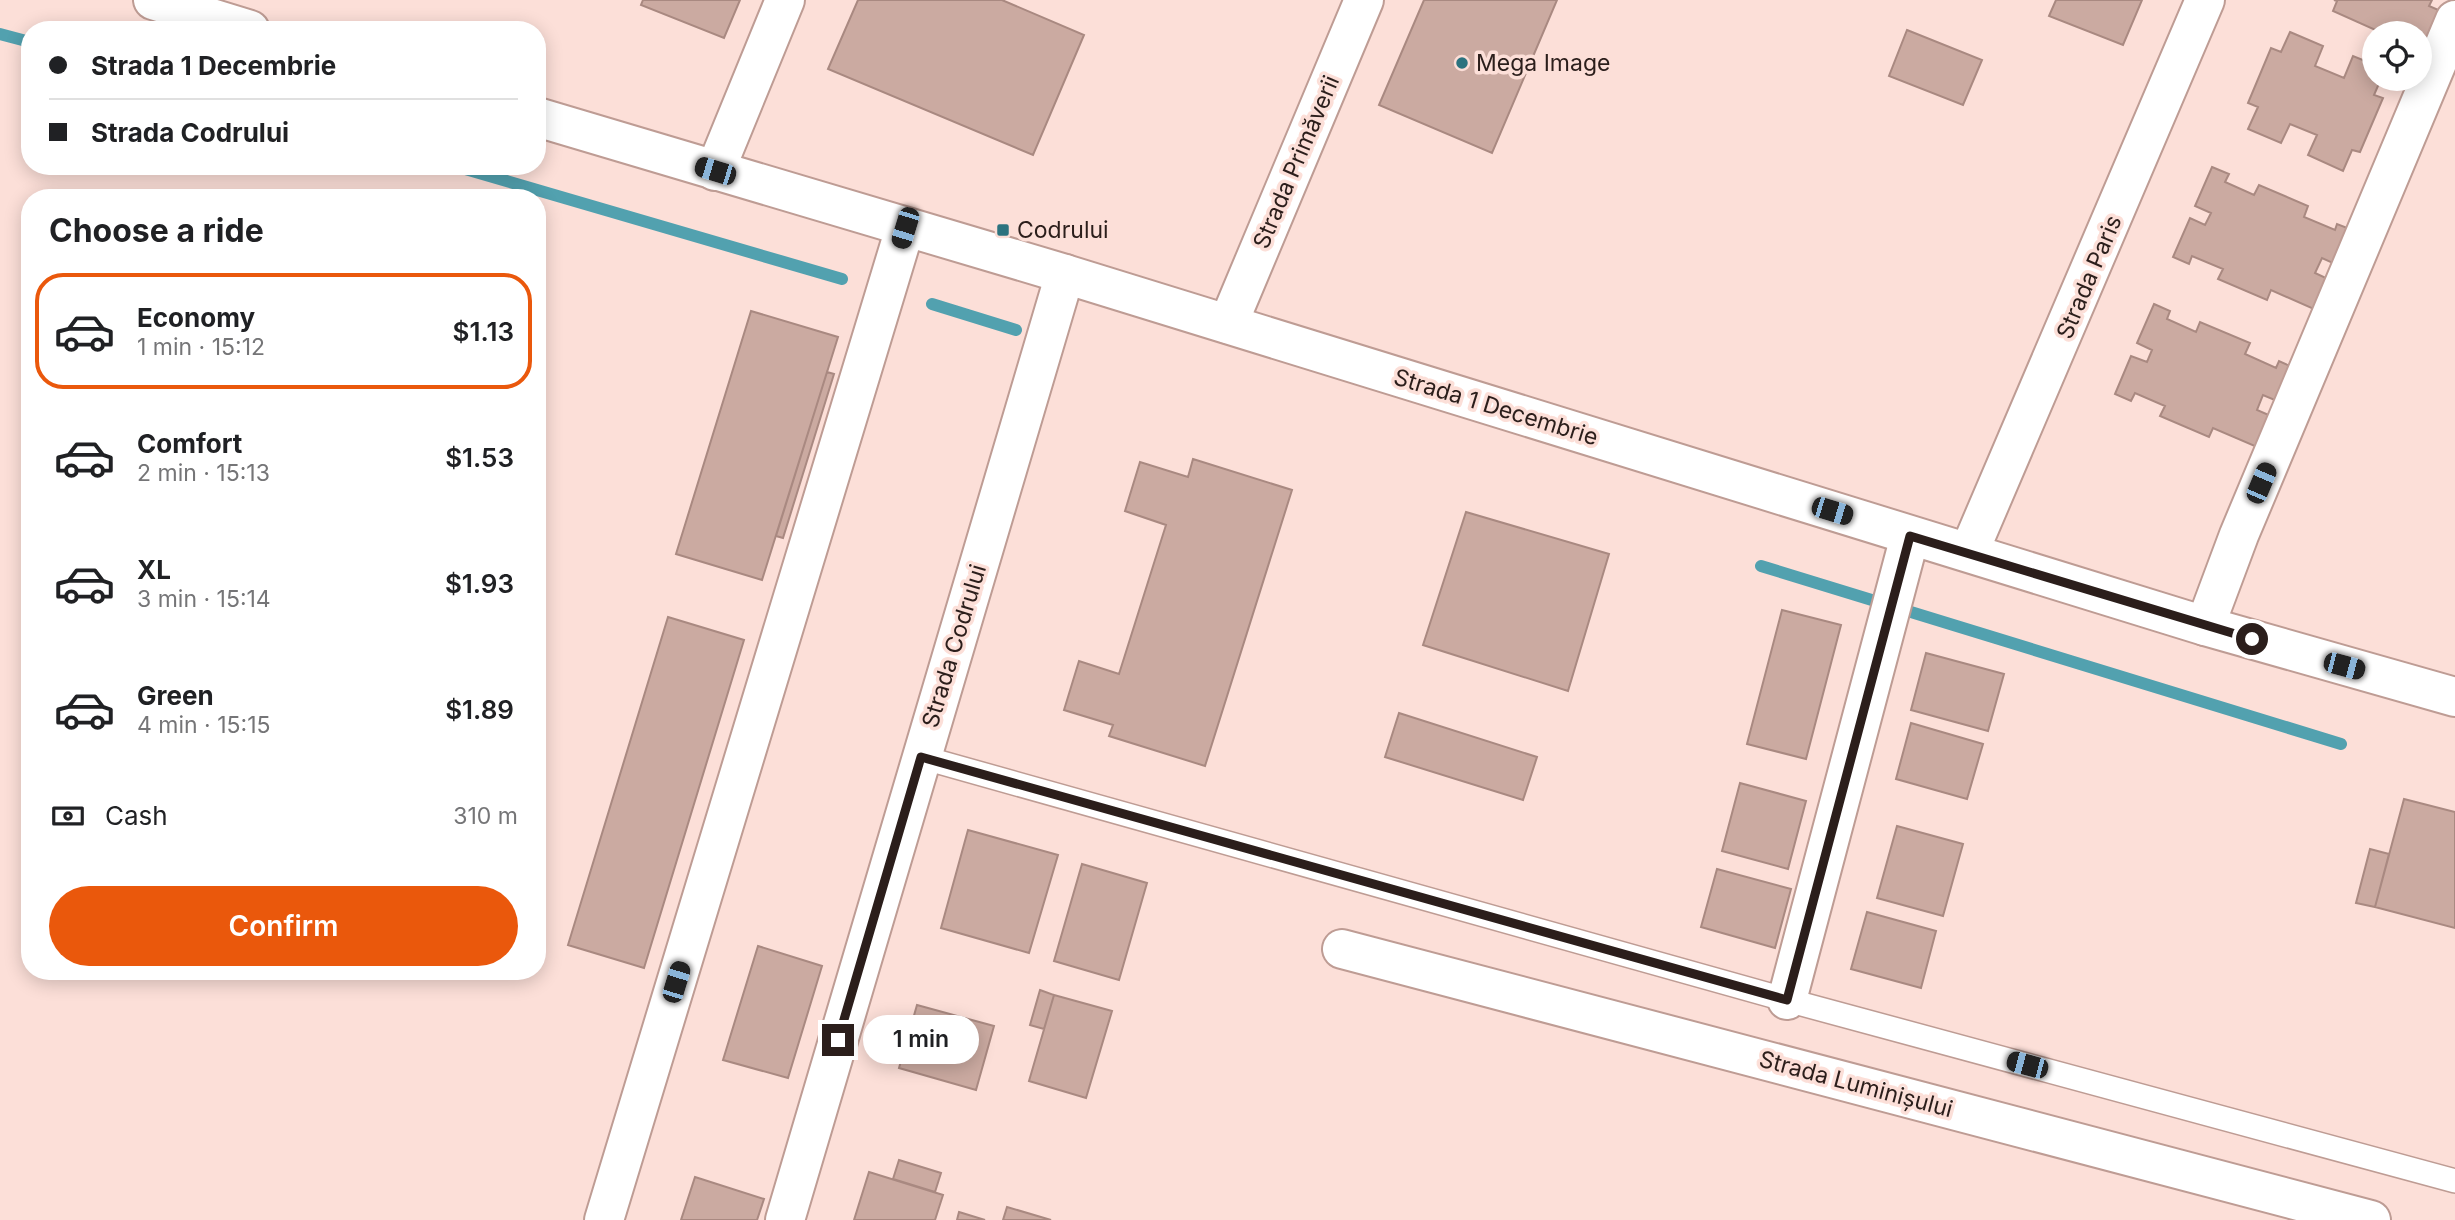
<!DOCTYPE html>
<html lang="en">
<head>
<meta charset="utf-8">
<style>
  body { margin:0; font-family:Inter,sans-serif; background:#f2f2f2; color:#202124; height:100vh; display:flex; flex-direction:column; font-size:26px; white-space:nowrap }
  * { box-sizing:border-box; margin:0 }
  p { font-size:23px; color:#757577 }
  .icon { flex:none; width:38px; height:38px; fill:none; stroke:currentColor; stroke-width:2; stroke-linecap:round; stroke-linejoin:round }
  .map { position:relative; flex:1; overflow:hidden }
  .side { position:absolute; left:21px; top:189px; width:525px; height:791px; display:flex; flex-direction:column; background:#fff; border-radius:28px; box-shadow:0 4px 18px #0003 }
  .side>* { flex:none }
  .top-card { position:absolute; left:21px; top:21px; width:525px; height:154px; border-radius:28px; box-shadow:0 4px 18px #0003; display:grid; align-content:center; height:154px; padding:0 28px; background:#fff }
  .buttons { position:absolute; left:2362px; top:21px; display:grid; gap:14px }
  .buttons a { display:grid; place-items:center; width:70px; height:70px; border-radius:50%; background:#fff; box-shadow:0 4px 18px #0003; font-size:35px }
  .end { position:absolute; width:32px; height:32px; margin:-16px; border:9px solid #2b1e1b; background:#fff; box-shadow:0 0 0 4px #fff }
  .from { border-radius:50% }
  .bubble { position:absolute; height:49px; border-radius:24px; background:#fff; box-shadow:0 4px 18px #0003; font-size:23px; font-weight:600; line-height:49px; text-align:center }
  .car { position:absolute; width:21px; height:42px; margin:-21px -10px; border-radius:9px; box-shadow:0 0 5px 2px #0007; background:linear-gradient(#222 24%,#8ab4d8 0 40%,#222 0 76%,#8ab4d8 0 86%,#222 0) }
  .top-card b { display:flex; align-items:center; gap:24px; height:66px; font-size:26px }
  .top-card b+b { border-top:2px solid #e0e0e0 }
  .top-card i { width:18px; height:18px; background:#202124 }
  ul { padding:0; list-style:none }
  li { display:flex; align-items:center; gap:21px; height:116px; margin:0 14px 10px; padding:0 14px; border:4px solid transparent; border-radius:28px }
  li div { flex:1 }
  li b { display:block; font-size:26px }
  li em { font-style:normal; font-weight:600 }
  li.current { border-color:#ea580c }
  li>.icon { width:63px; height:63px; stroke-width:1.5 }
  h2 { padding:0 28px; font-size:32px; line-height:84px }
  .pay { display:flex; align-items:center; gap:18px; height:77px; padding:0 28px; font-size:26px }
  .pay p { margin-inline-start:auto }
  .action { display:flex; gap:14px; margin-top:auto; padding:14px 28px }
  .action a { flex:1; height:80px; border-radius:42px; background:#ea580c; color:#fff; font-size:28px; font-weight:600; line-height:80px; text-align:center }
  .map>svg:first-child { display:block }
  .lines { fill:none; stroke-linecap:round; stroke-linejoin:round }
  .stream { stroke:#52a1af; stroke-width:12 }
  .building { fill:#cbaaa1; stroke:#a98981; stroke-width:2 }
  .lane-casing { stroke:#be9c94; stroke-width:26 }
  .street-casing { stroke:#be9c94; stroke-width:42 }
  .secondary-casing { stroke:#be9c94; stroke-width:42 }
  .lane { stroke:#fff; stroke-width:23 }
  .street { stroke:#fff; stroke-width:38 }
  .secondary { stroke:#fff; stroke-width:38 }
  .route { stroke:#2b1e1b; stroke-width:9 }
  .poi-dot { fill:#2c737f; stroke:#fcdfd8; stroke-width:2.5 }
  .labels { text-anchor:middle; stroke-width:7; stroke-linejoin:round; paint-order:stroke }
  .poi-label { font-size:23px; fill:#2b1e1b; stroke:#fcdfd8; text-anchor:start }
  .street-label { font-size:23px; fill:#2b1e1b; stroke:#fcdfd8 }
</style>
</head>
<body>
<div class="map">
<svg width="2455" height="1220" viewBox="0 0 2455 1220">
  <rect width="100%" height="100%" fill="#fcdfd8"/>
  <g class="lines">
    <path class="stream" d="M0 34 30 42
      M455 166 842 279
      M932 304 1016 330
      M1761 566 2341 744"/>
  </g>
  <path class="building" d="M643 0H740L724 38 641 5Z
    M858 0H1002L1084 35 1033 155 828 69Z
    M1424 0H1557L1492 153 1379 105Z
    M2056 0H2142L2123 45 2049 16Z
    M2334 0H2432L2429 6 2443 12 2430 43 2420 39V33H2408L2386 24 2382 33 2333 11 2337 1Z
    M1907 30 1982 60 1963 105 1889 76Z
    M2290 32 2323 46 2315 66 2344 78 2353 56 2375 65V79H2381L2374 95 2383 98 2360 152 2352 150 2343 171 2308 155 2317 135 2290 124 2281 143 2248 129 2258 107 2248 103 2271 48 2281 52Z
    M2212 167 2229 174 2225 182 2254 195 2259 185 2308 206 2304 217 2335 230 2337 224 2350 229 2335 264 2322 258 2315 273 2328 279 2316 310 2271 290 2267 300 2218 279 2223 269 2192 256 2189 264 2173 257 2190 218 2205 225 2211 213 2195 206Z
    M2154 304 2170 311 2167 319 2196 332 2200 322 2250 343 2245 354 2276 368 2279 361 2292 367 2277 401 2263 395 2257 410 2271 416 2257 447 2213 428 2209 437 2160 416 2165 406 2135 393 2131 401 2115 394 2131 356 2147 362 2152 350 2137 343Z
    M751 311 838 337 762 580 676 554Z
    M827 372 834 374 783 538 776 536Z
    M1193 459 1292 490 1205 766 1109 736 1113 725 1064 710 1079 661 1119 674 1166 525 1125 511 1140 462 1188 477Z
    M1466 512 1609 554 1568 691 1423 645Z
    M1782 610 1841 625 1806 759 1747 744Z
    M668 617 744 640 644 968 568 945Z
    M1926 653 2004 674 1988 731 1911 710Z
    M1399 713 1537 757 1523 800 1385 757Z
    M1911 723 1983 744 1967 799 1896 779Z
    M1740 783 1806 801 1788 869 1722 851Z
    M2404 799 2455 812V928L2375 907Z
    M1897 826 1963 844 1943 916 1877 898Z
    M968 830 1058 855 1029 953 941 928Z
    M2370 849 2389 854 2375 907 2356 903Z
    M1082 864 1147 883 1119 980 1054 961Z
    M1717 869 1791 889 1775 948 1701 927Z
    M1867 912 1936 931 1921 988 1851 969Z
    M758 946 822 966 788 1078 723 1060Z
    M1040 990 1054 995 1044 1029 1030 1025Z
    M1054 995 1112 1011 1086 1098 1029 1081Z
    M917 1005 994 1026 976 1090 899 1068Z
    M899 1160 941 1173 935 1192 893 1179Z
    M869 1172 943 1195 935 1220H854Z
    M695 1177 764 1199 757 1220H681Z
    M1007 1207 1051 1220H1003Z
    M959 1212 985 1220H957Z"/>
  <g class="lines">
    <defs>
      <path id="lane" d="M921 757 1787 1000 2455 1181"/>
      <path id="street" d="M715 171 785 0
        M1228 324 1364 0
        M1969 552 2205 0
        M2205 626 2239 535 2455 20
        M1342 949 2371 1220
        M1787 1000 1910 536
        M604 1220 905 228
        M785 1220 1065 274"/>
      <path id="secondary" d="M153 0 250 30
        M537 117 1065 274 2205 626 2455 697"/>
    </defs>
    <use href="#lane" class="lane-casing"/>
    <use href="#street" class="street-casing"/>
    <use href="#secondary" class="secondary-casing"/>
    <use href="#lane" class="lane"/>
    <use href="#street" class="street"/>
    <use href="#secondary" class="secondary"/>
  </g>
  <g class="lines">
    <path class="route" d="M838 1040 921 757 1787 1000 1910 536 2252 639"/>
  </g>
  <g class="poi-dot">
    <circle cx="1462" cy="63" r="7"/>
    <rect x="996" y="223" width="14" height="14" rx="3.5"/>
  </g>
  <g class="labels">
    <g class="poi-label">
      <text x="1476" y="71">Mega Image</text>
      <text x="1017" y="238">Codrului</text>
    </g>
    <g class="street-label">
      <text transform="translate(1296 162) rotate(-67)" y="8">Strada Primăverii</text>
      <text transform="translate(2089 277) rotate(-67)" y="8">Strada Paris</text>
      <text transform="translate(1496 407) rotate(17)" y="8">Strada 1 Decembrie</text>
      <text transform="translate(954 646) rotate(-73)" y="8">Strada Codrului</text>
      <text transform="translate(1856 1084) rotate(15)" y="8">Strada Luminișului</text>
    </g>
  </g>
</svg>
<div class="buttons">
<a><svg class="icon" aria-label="locate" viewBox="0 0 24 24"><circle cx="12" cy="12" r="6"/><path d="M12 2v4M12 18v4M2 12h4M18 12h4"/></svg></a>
</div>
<i class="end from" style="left:2252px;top:639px"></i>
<i class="end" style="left:838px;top:1040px"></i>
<div class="bubble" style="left:863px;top:1015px;width:116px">1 min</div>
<i class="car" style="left:715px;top:171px;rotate:287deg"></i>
<i class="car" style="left:905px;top:228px;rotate:197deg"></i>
<i class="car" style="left:2261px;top:483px;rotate:23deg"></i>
<i class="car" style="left:1832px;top:511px;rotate:107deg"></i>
<i class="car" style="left:2344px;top:666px;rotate:105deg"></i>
<i class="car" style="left:676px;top:982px;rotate:17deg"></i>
<i class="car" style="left:2027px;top:1065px;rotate:285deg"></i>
<div class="top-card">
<b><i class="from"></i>Strada 1 Decembrie</b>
<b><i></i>Strada Codrului</b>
</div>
<section class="side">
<h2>Choose a ride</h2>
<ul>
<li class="current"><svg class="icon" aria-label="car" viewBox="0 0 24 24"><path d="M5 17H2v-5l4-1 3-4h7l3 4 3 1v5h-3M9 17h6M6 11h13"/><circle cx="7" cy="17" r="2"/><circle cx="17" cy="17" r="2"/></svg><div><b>Economy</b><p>1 min · 15:12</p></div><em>$1.13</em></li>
<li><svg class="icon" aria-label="car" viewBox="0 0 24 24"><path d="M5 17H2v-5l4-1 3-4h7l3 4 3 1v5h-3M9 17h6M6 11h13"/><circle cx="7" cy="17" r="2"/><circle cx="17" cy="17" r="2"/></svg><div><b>Comfort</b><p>2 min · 15:13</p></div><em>$1.53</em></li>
<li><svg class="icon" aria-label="car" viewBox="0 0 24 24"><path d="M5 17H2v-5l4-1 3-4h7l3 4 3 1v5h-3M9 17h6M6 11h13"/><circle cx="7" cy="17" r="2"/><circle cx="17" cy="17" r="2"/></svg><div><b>XL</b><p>3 min · 15:14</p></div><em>$1.93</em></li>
<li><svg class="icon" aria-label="car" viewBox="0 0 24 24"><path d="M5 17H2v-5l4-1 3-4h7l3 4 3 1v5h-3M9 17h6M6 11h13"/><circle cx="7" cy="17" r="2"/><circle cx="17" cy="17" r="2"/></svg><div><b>Green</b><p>4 min · 15:15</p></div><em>$1.89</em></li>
</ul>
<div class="pay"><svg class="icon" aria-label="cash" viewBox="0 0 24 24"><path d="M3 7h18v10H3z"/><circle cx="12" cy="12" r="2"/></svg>Cash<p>310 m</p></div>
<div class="action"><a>Confirm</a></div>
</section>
</div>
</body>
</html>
